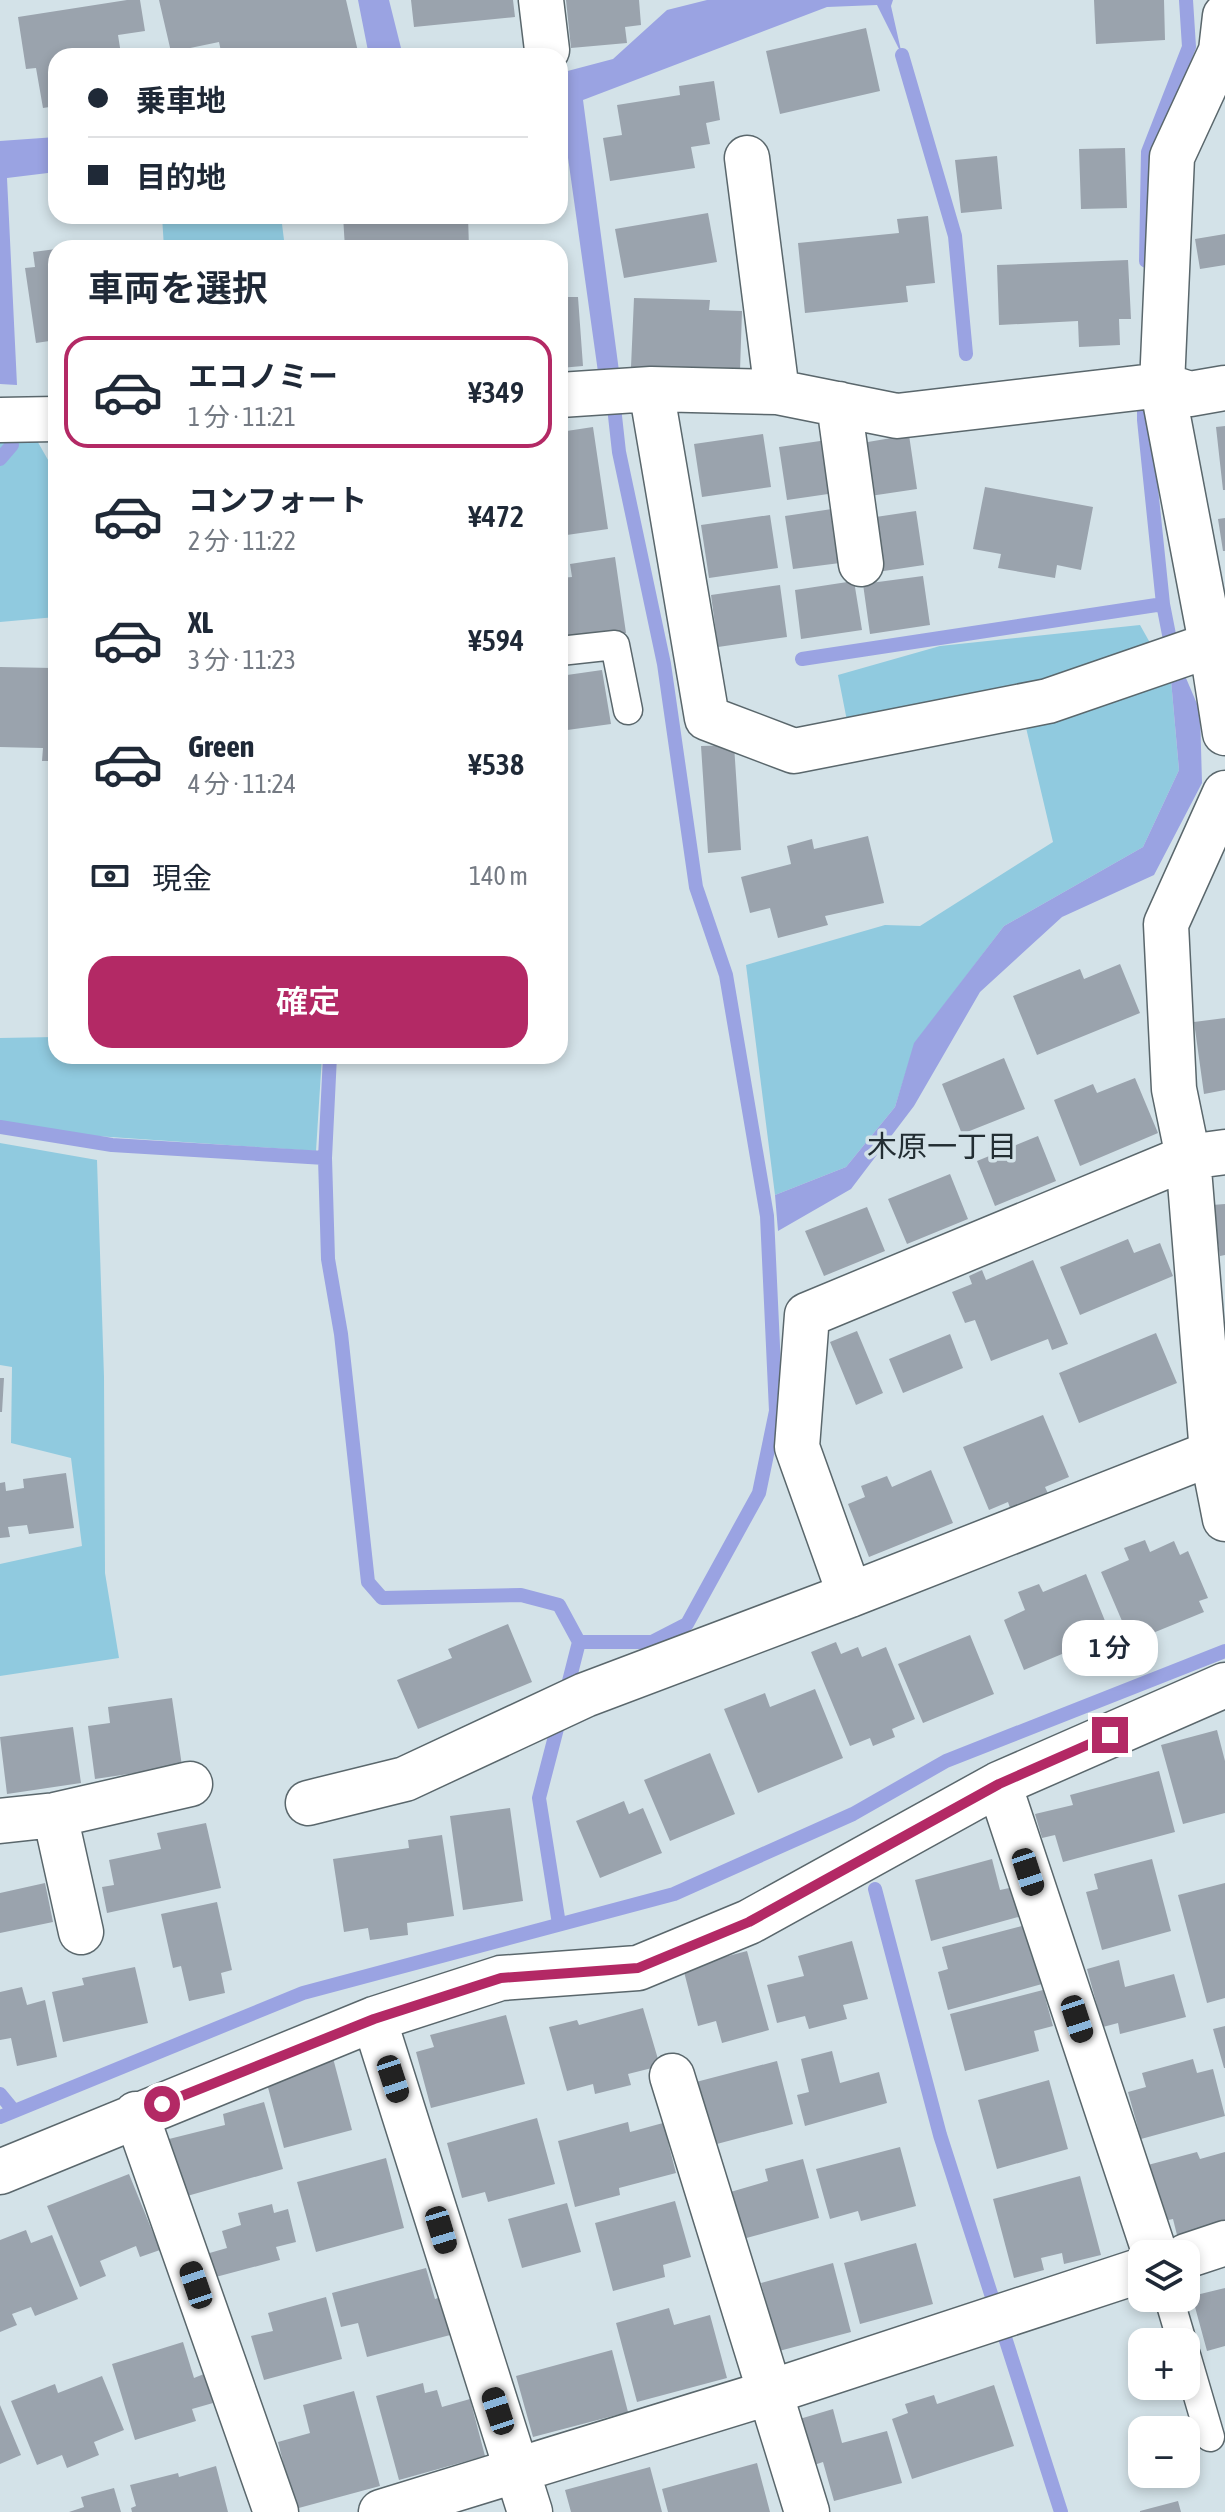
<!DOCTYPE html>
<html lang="ja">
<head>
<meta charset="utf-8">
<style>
  body { margin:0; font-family:"Asap Condensed","Noto Sans JP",sans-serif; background:#f6f6f7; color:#1f2937; height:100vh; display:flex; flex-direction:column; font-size:30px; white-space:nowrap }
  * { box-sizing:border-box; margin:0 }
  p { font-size:26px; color:#747a83 }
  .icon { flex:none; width:44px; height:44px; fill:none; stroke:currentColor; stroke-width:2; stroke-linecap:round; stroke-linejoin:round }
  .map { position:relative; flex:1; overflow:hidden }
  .details { position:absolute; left:48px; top:240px; width:520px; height:824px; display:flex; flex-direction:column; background:#fff; border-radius:24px; box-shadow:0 4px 12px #0003 }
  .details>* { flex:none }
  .guide { position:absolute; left:48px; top:48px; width:520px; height:176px; border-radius:24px; box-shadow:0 4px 12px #0003; display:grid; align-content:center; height:176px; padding:0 40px; background:#fff }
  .buttons { position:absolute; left:1128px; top:2240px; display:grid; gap:16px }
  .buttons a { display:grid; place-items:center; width:72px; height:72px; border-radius:16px; background:#fff; box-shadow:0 4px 12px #0003; font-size:40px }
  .end { position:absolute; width:36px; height:36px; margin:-18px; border:10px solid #b32965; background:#fff; box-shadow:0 0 0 4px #fff }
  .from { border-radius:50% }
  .bubble { position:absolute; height:56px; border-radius:24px; background:#fff; box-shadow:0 4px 12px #0003; font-size:26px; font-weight:600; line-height:56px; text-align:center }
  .car { position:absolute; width:24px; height:48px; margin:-24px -12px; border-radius:10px; box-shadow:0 0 6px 2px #0007; background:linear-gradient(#222 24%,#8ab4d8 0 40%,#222 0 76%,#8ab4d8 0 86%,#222 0) }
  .guide b { display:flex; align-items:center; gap:28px; height:76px; font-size:30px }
  .guide b+b { border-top:2px solid #e0e1e3 }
  .guide i { width:20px; height:20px; background:#1f2937 }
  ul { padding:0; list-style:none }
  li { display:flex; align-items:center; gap:24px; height:112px; margin:0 16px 12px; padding:0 24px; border:4px solid transparent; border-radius:24px }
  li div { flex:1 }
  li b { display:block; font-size:30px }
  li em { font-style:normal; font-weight:600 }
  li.selected { border-color:#b32965 }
  li>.icon { width:72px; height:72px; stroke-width:1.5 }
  h2 { padding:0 40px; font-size:36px; line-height:96px }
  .pay { display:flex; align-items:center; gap:20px; height:88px; padding:0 40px; font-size:30px }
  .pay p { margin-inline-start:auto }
  .action { display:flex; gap:16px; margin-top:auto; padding:16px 40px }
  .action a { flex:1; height:92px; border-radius:24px; background:#b32965; color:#fff; font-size:32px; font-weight:600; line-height:92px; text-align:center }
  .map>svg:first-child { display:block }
  .green { fill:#90cadf }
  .water { fill:#9aa3e2 }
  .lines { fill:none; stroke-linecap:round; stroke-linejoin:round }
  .stream { stroke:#9aa3e2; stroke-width:14 }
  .building { fill:#9aa3ad }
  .lane-casing { stroke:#5a676c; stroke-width:31 }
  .street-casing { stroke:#5a676c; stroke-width:47 }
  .lane { stroke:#fff; stroke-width:28 }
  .street { stroke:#fff; stroke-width:44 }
  .route { stroke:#b32965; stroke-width:10 }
  .labels { text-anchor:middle; stroke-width:7; stroke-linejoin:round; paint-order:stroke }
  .neighbourhood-label { font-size:30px; fill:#222d32; stroke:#d3e2e8 }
</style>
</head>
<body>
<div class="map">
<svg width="1225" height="2512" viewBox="0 0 1225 2512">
  <rect width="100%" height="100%" fill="#d3e2e8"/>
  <path class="green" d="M162 216H281L285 248H164Z
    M0 430H31L56 474V617L0 622Z
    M1140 625 1171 680 1179 770 1143 847 1004 926 915 1043 895 1107 846 1167 775 1195 746 965 885 925 920 926 1053 842 1019 698 849 731 838 675 940 646Z
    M56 1037V1056H322L316 1151 96 1136 0 1123V1038Z
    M0 1143 97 1160 104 1377 105 1573 119 1658 0 1676V1564L82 1546 71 1458 11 1443 12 1367 0 1365Z"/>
  <path class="water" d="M358 0H389L403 56H369Z
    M707 0H893L891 6 902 55 877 5 827 7 583 100 619 371 598 372 563 122 560 119V73L613 59 667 10Z
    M56 137V172L7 178 17 385 0 384V141Z
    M1183 671 1200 711 1202 783 1154 875 1062 917 980 992 914 1106 851 1189 778 1231 775 1195 846 1167 895 1107 914 1043 1004 926 1143 847 1179 770 1171 680Z"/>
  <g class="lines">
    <path class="stream" d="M902 55 955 236 966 354
      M1146 261 1148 152 1189 47 1186 0
      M1144 394V420L1163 604 1173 655
      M0 459 12 445
      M802 659 1163 604
      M0 1127 112 1145 325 1158 328 1259 341 1334 368 1582 382 1598 521 1595 559 1605 579 1642
      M325 1158 330 1056
      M565 1697 579 1642H652L687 1624 759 1493 776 1411 767 1216 726 975 696 887 664 664 619 452 613 398
      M875 1889 940 2135 1061 2512
      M559 1924 539 1798 560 1717
      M0 2094 14 2111
      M0 2117 303 1993 674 1894 853 1814 946 1761 1225 1651"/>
  </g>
  <path class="building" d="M127 0H140L145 31 118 35 121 54 56 56V106L43 108 36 68 26 69 18 17Z
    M159 0H346L359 56H222L219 42 171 52Z
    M411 0H513L515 17 414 27Z
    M566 0H639L641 25 625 27 627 43 571 48Z
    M1094 0H1164L1165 40 1096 44Z
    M866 28 880 91 780 114 766 51Z
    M714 81 720 120 706 123 710 144 691 147 695 168 610 181 603 138 622 135 617 105 680 95 679 86Z
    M1125 148 1127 208 1081 209 1079 149Z
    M997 156 1002 209 961 213 955 160Z
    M708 213 717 262 624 278 615 229Z
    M343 216H468L469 248H345Z
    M928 216 935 283 906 286 908 302 805 313 798 243 899 233 897 219Z
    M1225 234V265L1200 269 1195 239Z
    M107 241 108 248H75V246Z
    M56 249V340L36 343 25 268 35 267 33 252Z
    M1128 260 1131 319H1119L1120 345 1079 347 1078 321 999 325 997 265Z
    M560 297H578L583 366 560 368Z
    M634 298 710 300 709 310 742 311 740 371 631 367Z
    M1225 426V490H1223L1216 427Z
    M593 427 608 529 560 536V432Z
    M763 434 771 487 702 497 694 444Z
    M909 435 917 489 870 496 862 443Z
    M827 440 835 493 787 500 779 447Z
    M985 487 1093 507 1081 570 1057 565 1055 578 998 568 1001 554 973 549Z
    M832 509 840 563 793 569 785 516Z
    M916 511 924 565 877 572 869 518Z
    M770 515 778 568 709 578 701 525Z
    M1225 518V551H1223L1218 519Z
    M615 557 626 633 560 642V578L572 577 570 564Z
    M923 576 930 625 870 634 863 584Z
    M854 581 862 630 801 639 795 590Z
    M780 585 787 637 718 647 711 595Z
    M54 656H56V761H42L43 748 0 747V667L53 668Z
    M602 670 611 724 560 731V676Z
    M734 745 741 850 708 853 701 746Z
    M868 836 884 903 825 916 828 925 778 938 770 908 750 913 741 877 791 864 787 846 812 839 814 849Z
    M1120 964 1140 1013 1037 1055 1013 996 1080 969 1084 979Z
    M1225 1018V1090L1204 1094 1194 1022Z
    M1004 1058 1025 1109 962 1134 942 1084Z
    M1135 1078 1158 1133 1080 1166 1054 1100 1093 1084 1097 1093Z
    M1038 1136 1056 1181 995 1206 977 1161Z
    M950 1174 968 1219 907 1244 888 1199Z
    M1225 1204V1255L1220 1256 1212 1205Z
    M867 1207 885 1251 824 1276 805 1231Z
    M1128 1239 1134 1253 1160 1243 1173 1276 1080 1315 1060 1267Z
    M1033 1260 1068 1344 1052 1350 1048 1339 991 1361 975 1320 965 1323 952 1292 972 1284 969 1276 982 1270 986 1280Z
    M857 1331 883 1393 856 1405 830 1342Z
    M1156 1333 1177 1383 1079 1423 1059 1373Z
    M950 1334 963 1368 903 1393 889 1359Z
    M0 1378H4L2 1412H0Z
    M1043 1415 1069 1477 1045 1487 1050 1498 1012 1514 1008 1502 989 1510 963 1447Z
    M931 1470 953 1523 869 1557 848 1504 865 1497 861 1486 887 1476 892 1487Z
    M66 1473 74 1528 29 1534 27 1525 8 1527 10 1537 0 1538V1483L5 1482 6 1491 24 1488 23 1479Z
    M1145 1540 1150 1552 1174 1541 1180 1555 1188 1551 1208 1598 1199 1601 1204 1612 1131 1642 1101 1572 1129 1560 1124 1548Z
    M1086 1574 1114 1643 1085 1655 1081 1646 1024 1670 1004 1620 1025 1610 1018 1592 1039 1584 1043 1592Z
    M508 1624 532 1682 418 1729 397 1680 452 1658 448 1649Z
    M970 1635 994 1694 923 1723 898 1664Z
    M836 1642 841 1654 858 1647 862 1657 886 1647 915 1719 892 1729 895 1737 873 1746 870 1738 850 1746 811 1652Z
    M815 1689 843 1758 758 1793 724 1709 765 1693 770 1707Z
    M172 1698 182 1766 95 1779 88 1726 110 1723 108 1707Z
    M73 1727 81 1783 7 1794 0 1737Z
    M1217 1730 1225 1761V1813L1183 1824 1161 1745Z
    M710 1753 735 1814 670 1841 644 1780Z
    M1159 1771 1175 1832 1063 1862 1055 1835 1042 1838 1035 1814 1073 1805 1070 1795Z
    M624 1801 629 1814 643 1808 662 1853 600 1878 576 1821Z
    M510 1808 523 1901 463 1910 450 1816Z
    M206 1823 221 1888 107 1913 102 1887 114 1885 109 1860 161 1849 157 1833Z
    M442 1835 454 1916 407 1923 408 1935 370 1940 368 1928 344 1932 333 1859 409 1848 408 1840Z
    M992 1859 1000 1890 1014 1887 1022 1916 931 1941 915 1880Z
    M1152 1859 1171 1931 1102 1950 1086 1892 1098 1889 1094 1874Z
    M45 1883 53 1922 0 1933V1893Z
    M1225 1883V1998L1207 2003 1178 1895Z
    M217 1902 232 1970 221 1973 225 1993 189 2001 181 1966 173 1968 161 1914Z
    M1026 1925 1042 1984 948 2010 938 1972 948 1969 942 1947Z
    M852 1941 868 1999 843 2005 847 2019 809 2029 805 2016 777 2023 767 1985 804 1976 798 1956Z
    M747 1951 769 2030 722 2043 716 2021 698 2026 683 1968Z
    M1119 1960 1125 1987 1174 1974 1186 2017 1120 2034 1118 2023 1103 2027 1087 1969Z
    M135 1967 148 2023 63 2042 52 1992 84 1985 82 1978Z
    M22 1987 27 2005 45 2000 57 2057 17 2066 11 2038 0 2040V1992Z
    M1043 1990 1053 2026 1034 2031 1039 2051 965 2071 950 2014Z
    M643 2008 660 2066 628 2074 631 2085 595 2094 593 2084 567 2091 549 2027 577 2020 579 2025Z
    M506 2015 525 2084 431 2108 416 2052 434 2047 430 2035Z
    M1225 2026V2068H1224L1213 2029Z
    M832 2051 840 2083 879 2072 887 2103 805 2126 797 2095 809 2092 801 2059Z
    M333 2058 352 2130 284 2148 265 2076Z
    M1193 2059 1197 2073 1213 2069 1225 2116 1141 2139 1128 2092 1146 2087 1142 2073Z
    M777 2061 793 2124 713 2145 696 2082Z
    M1049 2080 1068 2149 997 2169 978 2100Z
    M264 2102 283 2169 180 2198 165 2140 225 2125 223 2114Z
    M537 2118 555 2184 488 2202 485 2192 462 2198 447 2143Z
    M628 2122 630 2132 663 2123 676 2173 619 2188 620 2195 575 2207 558 2141Z
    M900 2147 916 2206 861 2221 858 2211 830 2219 816 2169Z
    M1197 2152 1200 2159 1225 2152V2222L1177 2235 1173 2219 1159 2222 1144 2166Z
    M386 2158 404 2228 316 2252 297 2182Z
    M803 2159 819 2218 739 2240 727 2193 768 2181 765 2169Z
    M129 2174 160 2250 140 2257 136 2246 100 2261 106 2276 80 2287 47 2206Z
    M1080 2176 1101 2255 1064 2264 1062 2253 1041 2258 1044 2270 1014 2278 993 2199Z
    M675 2201 691 2257 663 2265 665 2277 613 2291 595 2223Z
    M567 2203 581 2252 522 2268 508 2219Z
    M272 2204 274 2213 288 2209 296 2242 276 2247 280 2260 212 2278 206 2254 227 2248 222 2231 241 2225 238 2213Z
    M26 2230 31 2243 52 2235 78 2299 35 2316 31 2307 12 2314 17 2325 0 2332V2240Z
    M916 2243 933 2304 860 2324 844 2263Z
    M833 2263 851 2332 779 2351 761 2283Z
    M426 2268 435 2299 444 2296 454 2334 367 2357 358 2323 341 2327 332 2293Z
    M1225 2288V2346L1207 2351 1192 2296Z
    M326 2297 342 2359 264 2380 251 2336 273 2331 268 2313Z
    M669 2308 674 2325 710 2315 727 2378 637 2402 616 2323Z
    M183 2342 194 2378 204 2374 213 2403 192 2409 196 2421 135 2440 112 2364Z
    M612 2350 628 2412 533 2437 516 2376Z
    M102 2376 124 2430 94 2442 99 2455 67 2468 62 2455 37 2465 11 2401 55 2384 58 2393Z
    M423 2383 425 2393 437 2390 442 2407 470 2399 485 2456 399 2480 376 2396Z
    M994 2385 1014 2446 912 2479 892 2419 908 2413 905 2404 934 2395 937 2404Z
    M354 2391 380 2486 295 2509 278 2442 310 2433 303 2405Z
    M0 2405 21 2455 0 2464Z
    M833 2409 842 2443 887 2431 902 2483 834 2501 823 2462 805 2468 793 2421Z
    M757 2463 770 2512H668L662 2489Z
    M216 2466 228 2512H132L131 2508 136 2506 130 2485 178 2473 179 2477Z
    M650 2467 662 2512H571L565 2490Z
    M114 2488 121 2512H69L84 2507 81 2497Z
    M1178 2501 1181 2512H1140V2511Z"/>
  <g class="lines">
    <defs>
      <path id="lane" d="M560 651 615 645 628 710
        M1169 2298 1182 2342
        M1186 2355 1210 2437"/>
      <path id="street" d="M541 0 547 50
        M1225 16 1221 51 1172 157 1162 385 1211 643 1225 733
        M747 158 777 392
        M651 389 707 718 794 751 1048 701 1225 640
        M560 395 651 389 777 392 897 416 1162 385 1190 394 1225 388
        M839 404 861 564
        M0 420 56 419
        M1225 793 1166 924 1174 1089 1188 1157 1212 1453 1225 1519
        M850 1595 797 1447 807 1315 1188 1157 1225 1152
        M999 1784 1155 2254
        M308 1803 405 1779 585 1695 850 1595 1212 1453 1225 1451
        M55 1815 81 1932
        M0 1821 55 1815 190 1784
        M374 2019 530 2512
        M672 2076 807 2512
        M136 2114 276 2512
        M0 2172 374 2019 501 1978 638 1968 749 1922 999 1784 1225 1685
        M1186 2256 1225 2243
        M381 2512 771 2392 1142 2270"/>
    </defs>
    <use href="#lane" class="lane-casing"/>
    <use href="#street" class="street-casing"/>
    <use href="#lane" class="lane"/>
    <use href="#street" class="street"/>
  </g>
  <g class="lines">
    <path class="route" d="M162 2104 374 2019 501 1978 638 1968 749 1922 999 1784 1110 1735"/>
  </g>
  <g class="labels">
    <g class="neighbourhood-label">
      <text x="942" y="1157">木原一丁目</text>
    </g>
  </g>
</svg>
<div class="buttons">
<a><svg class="icon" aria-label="layers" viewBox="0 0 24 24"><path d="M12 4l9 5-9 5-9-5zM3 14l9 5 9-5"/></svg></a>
<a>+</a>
<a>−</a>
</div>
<i class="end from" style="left:162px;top:2104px"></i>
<i class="end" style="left:1110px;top:1735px"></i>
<div class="bubble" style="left:1062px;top:1620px;width:96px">1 分</div>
<i class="car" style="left:1028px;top:1872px;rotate:162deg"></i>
<i class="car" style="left:1077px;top:2019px;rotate:162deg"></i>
<i class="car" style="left:393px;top:2079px;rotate:162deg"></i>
<i class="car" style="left:441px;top:2230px;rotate:163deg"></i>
<i class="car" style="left:196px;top:2285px;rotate:341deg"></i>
<i class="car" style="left:498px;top:2411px;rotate:342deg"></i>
<div class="guide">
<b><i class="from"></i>乗車地</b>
<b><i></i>目的地</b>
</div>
<section class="details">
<h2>車両を選択</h2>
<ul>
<li class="selected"><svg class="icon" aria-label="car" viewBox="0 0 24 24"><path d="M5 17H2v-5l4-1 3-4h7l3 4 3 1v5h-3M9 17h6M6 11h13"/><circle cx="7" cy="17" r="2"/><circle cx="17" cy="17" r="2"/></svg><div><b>エコノミー</b><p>1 分 · 11:21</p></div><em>¥349</em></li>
<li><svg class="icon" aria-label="car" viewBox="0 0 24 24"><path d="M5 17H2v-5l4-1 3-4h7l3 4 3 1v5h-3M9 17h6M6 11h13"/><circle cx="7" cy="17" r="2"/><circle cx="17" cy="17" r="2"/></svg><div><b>コンフォート</b><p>2 分 · 11:22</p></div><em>¥472</em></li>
<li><svg class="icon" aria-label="car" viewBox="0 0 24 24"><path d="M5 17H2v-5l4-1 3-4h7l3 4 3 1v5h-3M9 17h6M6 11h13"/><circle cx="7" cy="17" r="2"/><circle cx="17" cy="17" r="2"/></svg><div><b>XL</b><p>3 分 · 11:23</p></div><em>¥594</em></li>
<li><svg class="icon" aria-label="car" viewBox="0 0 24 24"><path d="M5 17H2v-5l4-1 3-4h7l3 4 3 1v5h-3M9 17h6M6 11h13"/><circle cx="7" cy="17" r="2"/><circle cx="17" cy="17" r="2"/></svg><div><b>Green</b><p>4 分 · 11:24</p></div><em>¥538</em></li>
</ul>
<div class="pay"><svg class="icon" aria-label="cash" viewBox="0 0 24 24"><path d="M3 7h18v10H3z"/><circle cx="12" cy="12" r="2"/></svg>現金<p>140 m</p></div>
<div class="action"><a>確定</a></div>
</section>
</div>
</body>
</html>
